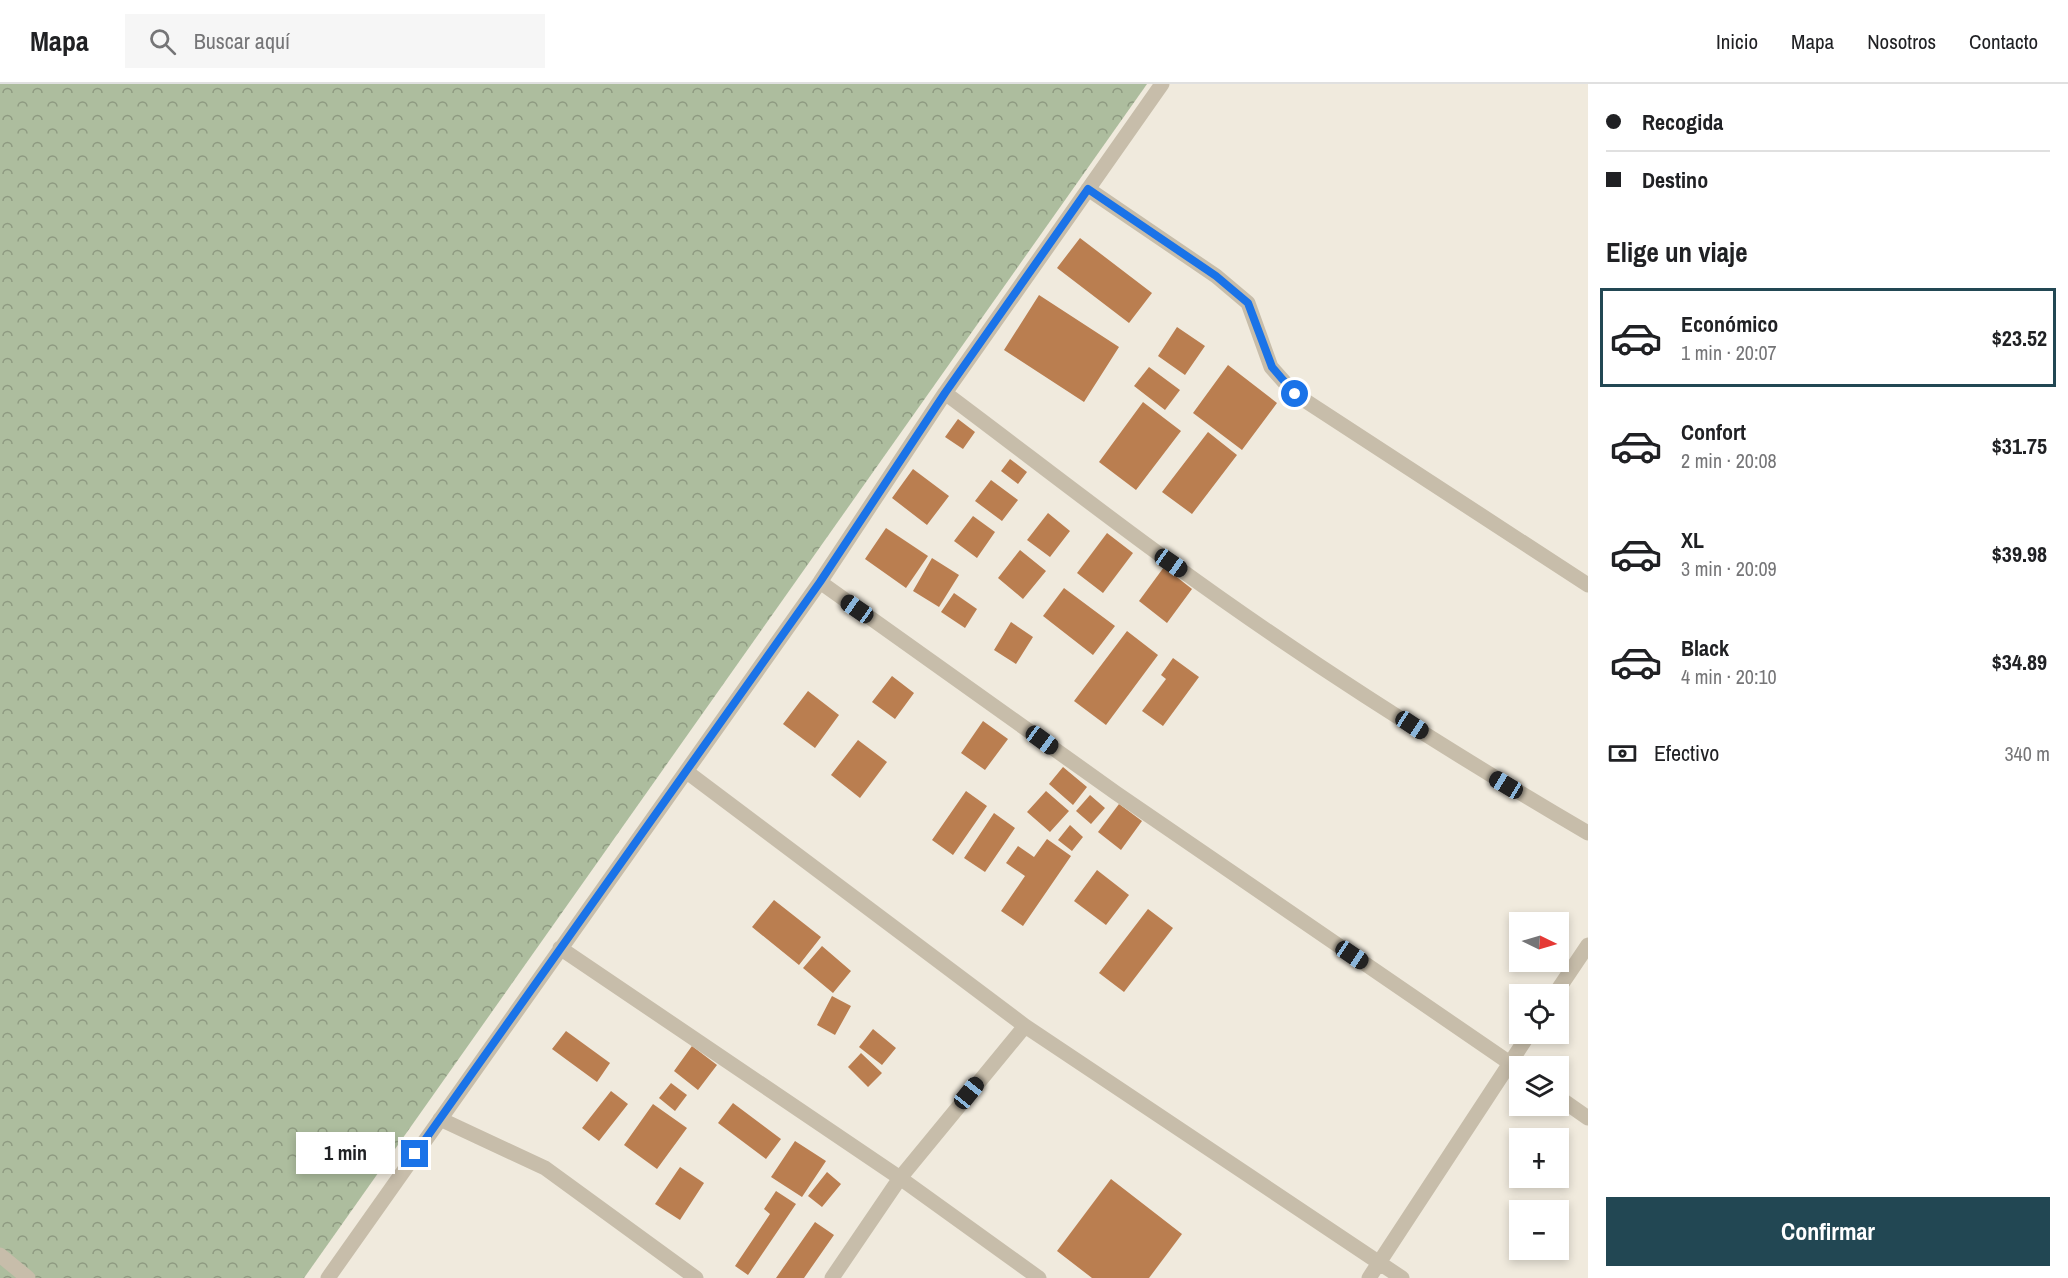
<!DOCTYPE html>
<html lang="es">
<head>
<meta charset="utf-8">
<style>
  body { margin:0; font-family:"Archivo Narrow",sans-serif; background:#f6f6f6; color:#202124; height:100vh; display:flex; flex-direction:column; font-size:22px; white-space:nowrap }
  * { box-sizing:border-box; margin:0 }
  p { font-size:20px; color:#757577 }
  .icon { flex:none; width:33px; height:33px; fill:none; stroke:currentColor; stroke-width:2; stroke-linecap:round; stroke-linejoin:round }
  .map { position:relative; flex:1; overflow:hidden }
  .details { display:flex; flex-direction:column; background:#fff; width:480px }
  .details>* { flex:none }
  .top-card { display:grid; align-content:center; height:132px; padding:0 18px; background:#fff }
  .needle { width:39px; rotate:95deg }
  .tools { position:absolute; left:1509px; top:828px; display:grid; gap:12px }
  .tools a { display:grid; place-items:center; width:60px; height:60px; border-radius:0px; background:#fff; box-shadow:0 3px 9px #0003; font-size:30px }
  .end { position:absolute; width:27px; height:27px; margin:-14px; border:8px solid #1a73e8; background:#fff; box-shadow:0 0 0 3px #fff }
  .from { border-radius:50% }
  .bubble { position:absolute; height:42px; border-radius:0px; background:#fff; box-shadow:0 3px 9px #0003; font-size:20px; font-weight:700; line-height:42px; text-align:center }
  .car { position:absolute; width:18px; height:36px; margin:-18px -9px; border-radius:8px; box-shadow:0 0 4px 2px #0007; background:linear-gradient(#222 24%,#8ab4d8 0 40%,#222 0 76%,#8ab4d8 0 86%,#222 0) }
  .top-card b { display:flex; align-items:center; gap:21px; height:57px; font-size:22px }
  .top-card b+b { border-top:2px solid #e0e0e0 }
  .top-card i { width:15px; height:15px; background:#202124 }
  ul { padding:0; list-style:none }
  li { display:flex; align-items:center; gap:18px; height:99px; margin:0 12px 9px; padding:0 6px; border:3px solid transparent; border-radius:0px }
  li div { flex:1 }
  li b { display:block; font-size:22px }
  li em { font-style:normal; font-weight:700 }
  li.selected { border-color:#224753 }
  li>.icon { width:54px; height:54px; stroke-width:1.5 }
  h2 { padding:0 18px; font-size:27px; line-height:72px }
  .pay { display:flex; align-items:center; gap:15px; height:66px; padding:0 18px; font-size:22px }
  .pay p { margin-inline-start:auto }
  .action { display:flex; gap:12px; margin-top:auto; padding:12px 18px }
  .action a { flex:1; height:69px; border-radius:0px; background:#224753; color:#fff; font-size:24px; font-weight:700; line-height:69px; text-align:center }
  header { display:flex; align-items:center; gap:36px; box-sizing:border-box; height:84px; padding:0 30px; background:#fff; border-bottom:2px solid #e0e0e0 }
  header strong { font-size:28px }
  nav { display:flex; gap:33px; margin-inline-start:auto; font-size:21px }
  .search { width:420px; height:54px; background:#f6f6f6; display:flex; align-items:center; gap:15px; box-sizing:border-box; padding:0 21px; border-radius:0px; color:#757577; font-size:22px }
  main { display:flex; flex:1; min-height:0 }
  .map>svg:first-child { display:block }
  .forest { fill:url(#forest-crowns) }
  .building { fill:#ba7e50 }
  .lines { fill:none; stroke-linecap:round; stroke-linejoin:round }
  .street { stroke:#c7bdaa; stroke-width:15 }
  .route { stroke:#1a73e8; stroke-width:8 }
</style>
</head>
<body>
<header>
<strong>Mapa</strong>
<div class="search"><svg class="icon" aria-label="search" viewBox="0 0 24 24"><circle cx="10" cy="10" r="6"/><path d="M15 15l6 6"/></svg>Buscar aquí</div>
<nav><a>Inicio</a><a>Mapa</a><a>Nosotros</a><a>Contacto</a></nav>
</header>
<main>
<div class="map">
<svg width="1588" height="1194" viewBox="0 0 1588 1194">
  <defs>
    <pattern id="forest-crowns" width="20" height="18" patternUnits="userSpaceOnUse" patternTransform="scale(1.5)"><rect width="20" height="18" fill="#adbd9e"/><path d="M2 6a3 3 0 1 1 6 0M12 15a3 3 0 1 1 6 0" fill="none" stroke="#8e9a81"/></pattern>
  </defs>
  <rect width="100%" height="100%" fill="#f0eadd"/>
  <path class="forest" d="M0 0H1147L304 1194H0Z"/>
  <path class="building" d="M1080 154 1152 209 1129 239 1057 184Z
    M1039 211 1119 263 1084 318 1004 266Z
    M1177 243 1205 262 1185 291 1158 272Z
    M1228 281 1277 319 1242 366 1193 329Z
    M1149 283 1180 306 1165 326 1134 302Z
    M1143 318 1181 347 1136 406 1099 378Z
    M958 335 975 348 963 365 945 353Z
    M1208 348 1237 371 1192 430 1162 408Z
    M1010 375 1027 388 1018 400 1001 387Z
    M913 385 949 412 927 441 892 414Z
    M991 396 1018 416 1002 437 975 417Z
    M1048 429 1070 447 1050 473 1027 456Z
    M973 432 995 448 977 474 954 457Z
    M886 444 928 472 906 504 865 475Z
    M1107 449 1133 469 1103 509 1077 489Z
    M1020 466 1046 487 1023 515 998 494Z
    M932 474 959 491 939 523 913 507Z
    M1164 483 1192 505 1167 539 1139 517Z
    M1064 504 1115 542 1093 571 1043 532Z
    M954 509 977 525 965 544 941 528Z
    M1011 538 1033 553 1016 580 994 566Z
    M1127 547 1158 571 1106 641 1074 617Z
    M1173 574 1199 593 1163 642 1142 627 1166 595 1161 591Z
    M892 592 914 609 895 635 872 618Z
    M808 607 839 631 815 664 783 640Z
    M983 637 1008 655 985 686 961 669Z
    M858 656 887 678 860 714 831 691Z
    M1063 683 1087 703 1073 721 1049 700Z
    M966 707 987 722 953 771 932 756Z
    M1046 707 1069 727 1050 748 1027 728Z
    M1090 711 1105 724 1091 740 1076 727Z
    M1119 720 1142 737 1121 766 1098 748Z
    M994 729 1015 744 985 788 964 774Z
    M1070 741 1083 753 1072 767 1058 756Z
    M1047 755 1071 772 1023 842 1001 827 1025 792 1006 779 1018 762 1034 773Z
    M1097 786 1129 811 1106 841 1074 817Z
    M774 816 821 853 799 881 752 843Z
    M1148 825 1173 844 1124 908 1099 889Z
    M822 862 851 887 833 909 803 884Z
    M832 912 851 922 835 951 817 941Z
    M873 945 896 964 882 981 859 963Z
    M566 947 610 979 597 998 552 965Z
    M692 962 717 981 698 1006 674 987Z
    M861 969 882 989 868 1003 848 983Z
    M671 999 687 1011 675 1027 659 1014Z
    M611 1007 628 1020 599 1057 582 1044Z
    M733 1019 781 1055 766 1075 718 1039Z
    M653 1020 687 1044 657 1085 624 1061Z
    M795 1057 826 1077 802 1113 771 1093Z
    M680 1083 704 1099 680 1136 655 1120Z
    M827 1088 841 1100 822 1123 808 1112Z
    M1111 1095 1182 1150 1149 1194H1092L1057 1167Z
    M776 1107 796 1120 748 1191 735 1182 770 1130 764 1125Z
    M815 1138 834 1151 804 1194H776Z"/>
  <g class="lines">
    <path class="street" d="M1088 105 1216 192 1248 219 1271 283 1295 310 1588 501
      M945 309C1020 365 1094 423 1170 478 1304 576 1445 665 1588 749
      M820 498 1116 709 1520 986
      M687 688 1025 942 1402 1194
      M560 864 900 1094 1039 1194
      M1555 910 1588 861
      M1558 1013 1588 1034
      M440 1035 545 1084 696 1194
      M0 1171 28 1194
      M328 1194 820 498 945 309 1162 0
      M832 1194 900 1094 1025 942
      M1369 1194 1529 950"/>
  </g>
  <g class="lines">
    <path class="route" d="M415 1070 820 498 945 309 1088 105 1216 192 1248 219 1272 283 1295 310"/>
  </g>
</svg>
<div class="tools">
<a><svg class="needle" viewBox="-14 -14 28 28"><path d="M0-13l5 13h-10z" fill="#e53935"/><path d="M0 13l5-13h-10z" fill="#757577"/></svg></a>
<a><svg class="icon" aria-label="locate" viewBox="0 0 24 24"><circle cx="12" cy="12" r="6"/><path d="M12 2v4M12 18v4M2 12h4M18 12h4"/></svg></a>
<a><svg class="icon" aria-label="layers" viewBox="0 0 24 24"><path d="M12 4l9 5-9 5-9-5zM3 14l9 5 9-5"/></svg></a>
<a>+</a>
<a>−</a>
</div>
<i class="end from" style="left:1295px;top:310px"></i>
<i class="end" style="left:415px;top:1070px"></i>
<div class="bubble" style="left:296px;top:1048px;width:99px">1 min</div>
<i class="car" style="left:1171px;top:479px;rotate:125deg"></i>
<i class="car" style="left:857px;top:525px;rotate:305deg"></i>
<i class="car" style="left:1412px;top:641px;rotate:123deg"></i>
<i class="car" style="left:1042px;top:656px;rotate:126deg"></i>
<i class="car" style="left:1506px;top:701px;rotate:301deg"></i>
<i class="car" style="left:1352px;top:871px;rotate:124deg"></i>
<i class="car" style="left:969px;top:1009px;rotate:39deg"></i>
</div>
<section class="details">
<div class="top-card">
<b><i class="from"></i>Recogida</b>
<b><i></i>Destino</b>
</div>
<h2>Elige un viaje</h2>
<ul>
<li class="selected"><svg class="icon" aria-label="car" viewBox="0 0 24 24"><path d="M5 17H2v-5l4-1 3-4h7l3 4 3 1v5h-3M9 17h6M6 11h13"/><circle cx="7" cy="17" r="2"/><circle cx="17" cy="17" r="2"/></svg><div><b>Económico</b><p>1 min · 20:07</p></div><em>$23.52</em></li>
<li><svg class="icon" aria-label="car" viewBox="0 0 24 24"><path d="M5 17H2v-5l4-1 3-4h7l3 4 3 1v5h-3M9 17h6M6 11h13"/><circle cx="7" cy="17" r="2"/><circle cx="17" cy="17" r="2"/></svg><div><b>Confort</b><p>2 min · 20:08</p></div><em>$31.75</em></li>
<li><svg class="icon" aria-label="car" viewBox="0 0 24 24"><path d="M5 17H2v-5l4-1 3-4h7l3 4 3 1v5h-3M9 17h6M6 11h13"/><circle cx="7" cy="17" r="2"/><circle cx="17" cy="17" r="2"/></svg><div><b>XL</b><p>3 min · 20:09</p></div><em>$39.98</em></li>
<li><svg class="icon" aria-label="car" viewBox="0 0 24 24"><path d="M5 17H2v-5l4-1 3-4h7l3 4 3 1v5h-3M9 17h6M6 11h13"/><circle cx="7" cy="17" r="2"/><circle cx="17" cy="17" r="2"/></svg><div><b>Black</b><p>4 min · 20:10</p></div><em>$34.89</em></li>
</ul>
<div class="pay"><svg class="icon" aria-label="cash" viewBox="0 0 24 24"><path d="M3 7h18v10H3z"/><circle cx="12" cy="12" r="2"/></svg>Efectivo<p>340 m</p></div>
<div class="action"><a>Confirmar</a></div>
</section>
</main>
</body>
</html>
